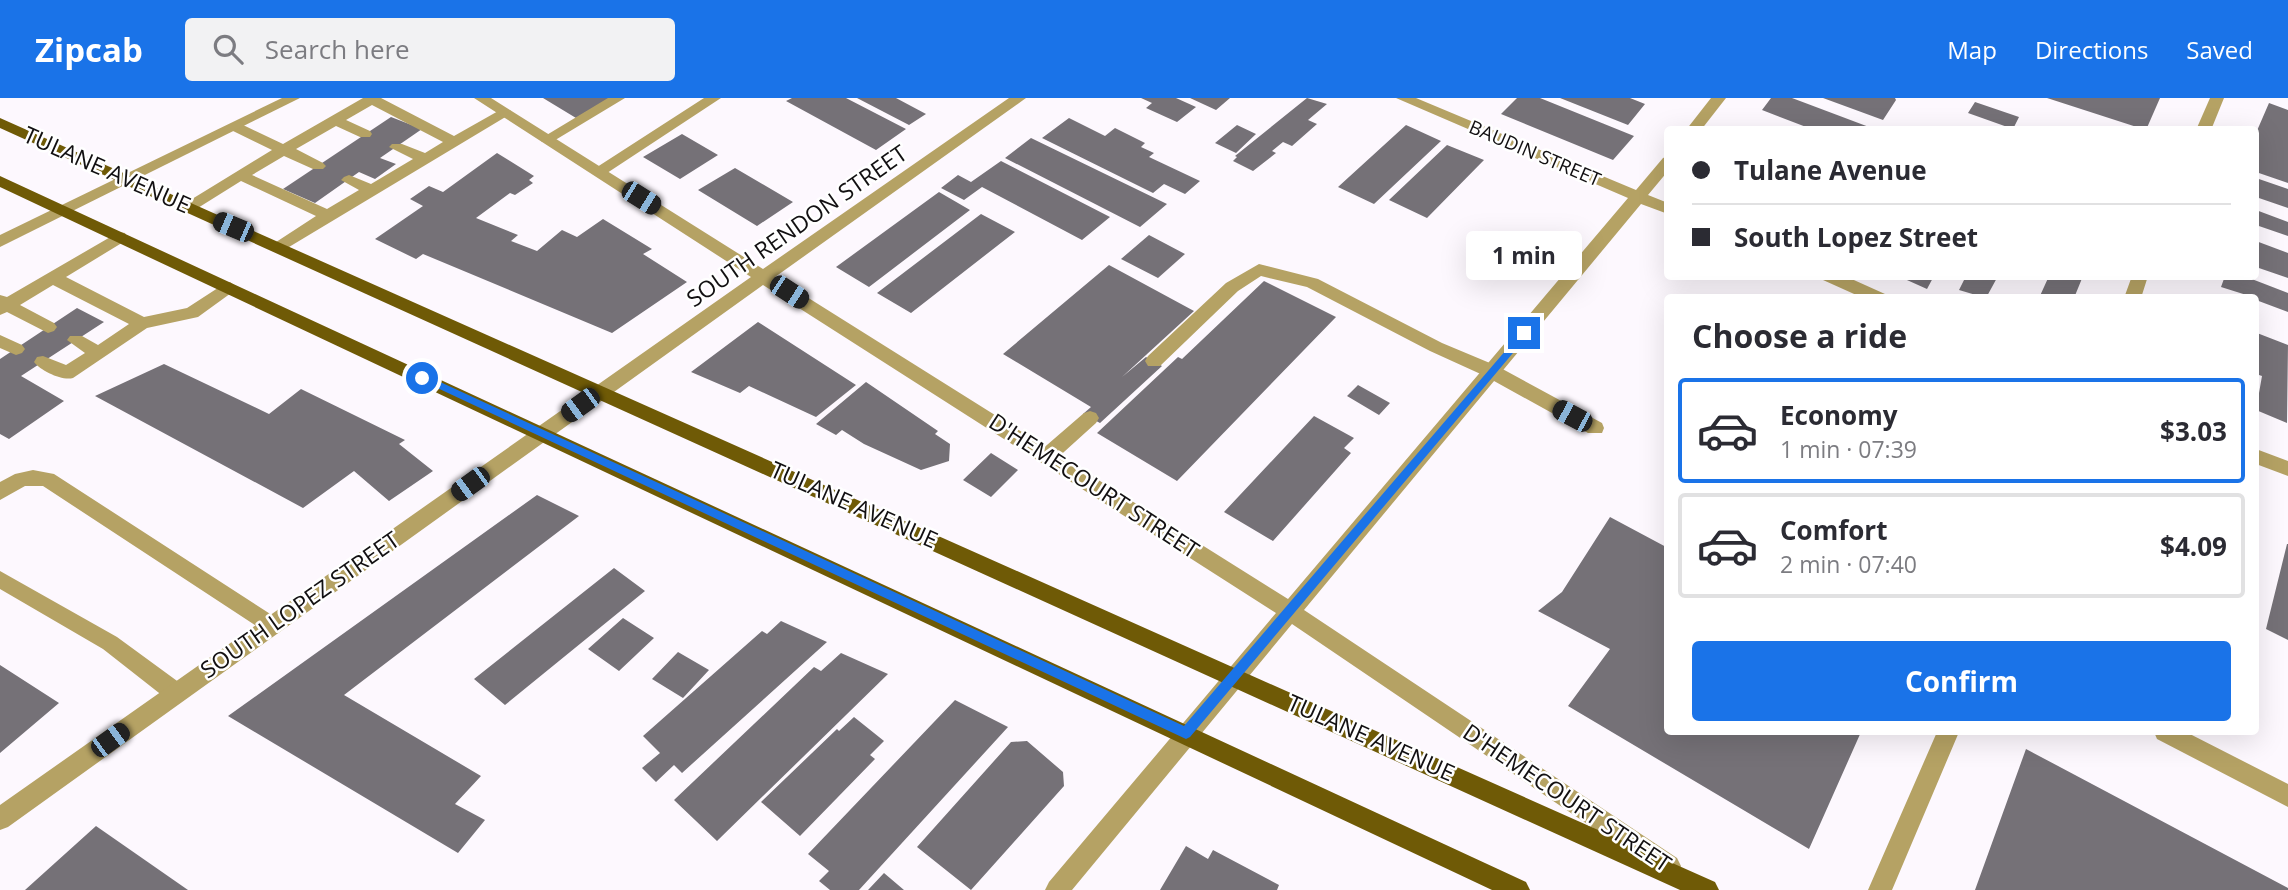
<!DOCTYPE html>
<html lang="en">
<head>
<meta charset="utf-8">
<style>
  body { margin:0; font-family:"Open Sans",sans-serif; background:#f2f2f3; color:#2b2b33; height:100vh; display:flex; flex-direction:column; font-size:26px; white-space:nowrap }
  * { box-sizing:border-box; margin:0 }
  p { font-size:23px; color:#7c7c81 }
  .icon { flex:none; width:38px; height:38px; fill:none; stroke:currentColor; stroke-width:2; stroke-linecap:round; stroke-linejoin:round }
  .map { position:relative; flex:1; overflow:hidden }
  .sheet { position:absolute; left:1664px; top:196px; width:595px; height:441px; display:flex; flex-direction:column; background:#fff; border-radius:7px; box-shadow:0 7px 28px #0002 }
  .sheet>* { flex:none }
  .banner { position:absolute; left:1664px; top:28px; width:595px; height:154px; border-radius:7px; box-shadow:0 7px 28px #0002; display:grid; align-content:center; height:154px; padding:0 28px; background:#fff }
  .end { position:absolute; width:32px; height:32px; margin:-16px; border:9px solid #1a73e8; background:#fff; box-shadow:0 0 0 4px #fff }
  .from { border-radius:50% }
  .bubble { position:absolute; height:49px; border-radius:7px; background:#fff; box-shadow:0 7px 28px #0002; font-size:23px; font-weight:700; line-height:49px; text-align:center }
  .car { position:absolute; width:21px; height:42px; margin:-21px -10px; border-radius:9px; box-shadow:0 0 5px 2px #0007; background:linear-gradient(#222 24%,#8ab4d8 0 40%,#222 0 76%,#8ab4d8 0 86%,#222 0) }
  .banner b { display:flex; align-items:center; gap:24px; height:66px; font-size:26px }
  .banner b+b { border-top:2px solid #e1e1e2 }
  .banner i { width:18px; height:18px; background:#2b2b33 }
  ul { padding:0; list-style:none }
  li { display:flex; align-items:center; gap:21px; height:105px; margin:0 14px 10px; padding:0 14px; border:4px solid #e1e1e2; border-radius:7px }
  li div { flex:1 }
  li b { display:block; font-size:26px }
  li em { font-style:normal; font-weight:700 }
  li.current { border-color:#1a73e8 }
  li>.icon { width:63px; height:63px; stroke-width:1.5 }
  h2 { padding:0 28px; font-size:32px; line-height:84px }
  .button { display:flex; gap:14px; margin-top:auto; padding:14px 28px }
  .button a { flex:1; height:80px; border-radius:7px; background:#1a73e8; color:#fff; font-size:28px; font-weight:700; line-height:80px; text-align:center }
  header { display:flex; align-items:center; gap:42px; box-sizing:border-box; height:98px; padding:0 35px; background:#1a73e8; color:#fff }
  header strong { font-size:33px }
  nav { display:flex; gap:38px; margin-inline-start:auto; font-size:24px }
  .search { width:490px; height:63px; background:#f2f2f3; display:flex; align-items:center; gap:18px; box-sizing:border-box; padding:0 24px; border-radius:7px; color:#7c7c81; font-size:26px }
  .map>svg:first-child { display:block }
  .building { fill:#757177 }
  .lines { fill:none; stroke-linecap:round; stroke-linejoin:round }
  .service { fill:#b5a264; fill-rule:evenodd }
  .minor { fill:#b5a264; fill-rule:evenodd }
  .tertiary { fill:#b5a264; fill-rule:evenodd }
  .primary { fill:#6f5a06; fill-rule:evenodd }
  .route { fill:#1a73e8 }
  .labels { text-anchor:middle; stroke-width:5; stroke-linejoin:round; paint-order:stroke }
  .far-street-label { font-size:19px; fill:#121012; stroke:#fff }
  .street-label { font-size:23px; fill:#121012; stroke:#fff }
</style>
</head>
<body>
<header>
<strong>Zipcab</strong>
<div class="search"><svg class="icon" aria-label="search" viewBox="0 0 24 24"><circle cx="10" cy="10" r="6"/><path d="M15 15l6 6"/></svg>Search here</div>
<nav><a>Map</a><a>Directions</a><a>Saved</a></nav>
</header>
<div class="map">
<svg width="2288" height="792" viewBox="0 0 2288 792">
  <rect width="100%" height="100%" fill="#fdf8fe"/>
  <path class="building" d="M543 0H610L576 20Z
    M792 0H846L906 31 876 52 786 3Z
    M857 0H896L926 16 909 27Z
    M1141 0H1176L1196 9 1177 24 1146 10 1152 5Z
    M1190 0H1230L1216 12Z
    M1307 0 1327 6 1308 22 1317 26 1292 48 1283 44 1272 53 1276 55 1253 73 1233 63 1237 59 1235 58Z
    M1517 0H1540L1634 38 1613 62 1501 16Z
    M1560 0H1630L1645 6 1628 27Z
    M1771 0H1792L1877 32H1814L1762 12Z
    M1823 0H1895L1896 2 1883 22Z
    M2047 0H2160L2146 32Z
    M1975 4 2019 19 2013 31 1968 15Z
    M2269 5 2288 12V85L2256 74V35Z
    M391 19 422 31 380 60 396 66 375 81 359 74 315 105 283 91Z
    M1069 20 1105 38 1115 30 1145 45 1141 49 1154 55 1149 59 1200 83 1185 96 1164 86 1153 95 1042 40Z
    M1237 27 1256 36 1236 55 1215 45Z
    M1406 27 1441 43 1374 106 1338 89Z
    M682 36 718 57 680 81 643 59Z
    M1031 40 1167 106 1140 129 1005 60Z
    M1447 47 1484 62 1427 120 1389 102Z
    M497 55 534 78 529 82 533 85 515 97 510 95 476 120 518 137 511 143 537 153 562 132 577 139 603 121 652 151 643 156 687 184 612 235 423 156 416 161 375 141 423 108 410 101 429 88 443 94Z
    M1001 63 1110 119 1082 142 982 89 964 102 941 90 958 77 971 84Z
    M735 70 793 104 757 128 698 92Z
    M2256 80 2288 91V110L2256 99Z
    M939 94 970 112 869 189 836 169Z
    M2256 112 2288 124V138L2256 127Z
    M981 116 1015 134 911 215 877 195Z
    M1149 137 1185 156 1158 180 1121 161Z
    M2256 143 2288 155V180L2256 169Z
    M1109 167 1194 213 1122 279 1146 259 1162 268 1100 325 1083 316 1091 309 1003 256Z
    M1898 178H1934L1927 191Z
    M1966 178H1998L1986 200 1959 192Z
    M2049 178H2083L2074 200H2039Z
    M2225 178H2244L2288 195V214L2256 202V200L2221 189Z
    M1264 183 1336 219 1177 383 1097 335 1178 259 1182 261Z
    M77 210 104 224 21 278 64 303 9 341 0 336V261Z
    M758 224 856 287 816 319 749 288 740 295 691 274Z
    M2257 235 2288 247 2287 325 2256 312 2262 278 2256 276Z
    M164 266 269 316 301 291 405 342 399 346 433 373 389 403 354 373 303 410 95 298Z
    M866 284 938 333 935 336 950 346 949 363 921 372 864 346 842 332 836 337 816 326Z
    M1358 287 1390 305 1379 317 1347 298Z
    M1314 318 1354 340 1344 350 1351 355 1273 443 1224 414Z
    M991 355 1018 372 991 399 963 382Z
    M537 397 579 418 344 597 481 678 455 706 485 722 458 755 228 618Z
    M1610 419 1668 450V634H1861L1809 751 1568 608 1610 551 1538 513 1562 494Z
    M2287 446H2288V542L2266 531Z
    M614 470 645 493 505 607 474 581Z
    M623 520 654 540 619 573 588 551Z
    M781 523 827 544 682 675 674 667 656 684 642 670 660 655 643 638 762 533 767 536Z
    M678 554 709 572 683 600 652 581Z
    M841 555 888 576 717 743 674 702 814 569 821 573Z
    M0 567 59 605 0 655Z
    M955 602 1008 629 859 792H830L819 783 829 773 808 756Z
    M854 619 884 643 870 657 875 661 800 738 761 704 837 631 839 633Z
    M1027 643 1063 674 1064 688 971 792 917 749 1011 644Z
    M2026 651 2288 790V792H1975Z
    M96 728 188 792H25Z
    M1186 748 1208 761 1213 752 1279 787 1277 792H1160Z
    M884 775 904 792H868Z"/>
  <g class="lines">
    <path class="service" d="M363 0H381L454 38 500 12H510L512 15 284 152H272L270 148 316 118 241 83 193 113H181L179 109 272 52 231 32 229 29 231 26H241L283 46ZM372 7 443 44 425 55 402 46H392L389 49 413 61 371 86 349 77 344 79 341 82 359 92 327 111 252 77 284 58 313 71H323L326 68 323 65 296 51 336 28 360 39H370L372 36 370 33 346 22Z
      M608 0H625L552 44H542L540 41Z
      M704 0H721L604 77H594L591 74 594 71Z
      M119 134 125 135 127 139 125 143 66 179 144 219 187 210 224 186 230 184 238 190 198 219 147 230 73 280C62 283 41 273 34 264L37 259 43 258 66 267 85 255 67 242 70 238H82L98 247 129 226 53 187 20 207 54 225 57 229 54 233 48 235 7 214 0 217V197L7 199Z
      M1259 166 1318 181 1442 245 1497 268 1602 325 1604 330 1602 335H1588L1485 278 1430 253 1307 189 1261 178 1238 193 1160 268H1148L1145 263 1148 258 1226 185Z
      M0 237 22 247 25 251 22 255 16 257 0 250Z
      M1090 313 1096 315 1099 320 1096 325 1054 363 1047 365 1040 363 1038 358 1040 353 1084 315Z
      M33 372 54 376 278 521 281 527 278 533 271 536 264 533 43 388H25L0 402V384L15 376Z
      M0 473 117 539 184 588 187 595 184 602 176 605 168 602 103 551 0 491Z
      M2154 634H2186L2288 686V709L2157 641Z"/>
    <path class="minor" d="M474 0H491L763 171 1009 0H1026L775 179 1288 501 1628 100 1396 0H1416L1636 92 1663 60 1668 58V73L1648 97 1668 105V116L1641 106 1304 512 1677 760 1681 768 1677 776 1669 780 1661 776 1292 526 1072 792H1045L1049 784 1276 515 763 187 8 729 0 732V707L751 179Z
      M1711 0H1726L1701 32H1686Z
      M2210 0H2224L2211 32H2196Z
      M1821 178H1845L1885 196 1887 200H1863L1823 182Z
      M2132 178H2148L2141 200H2124Z
      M2256 351 2288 363V378L2256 366Z
      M1937 634H1959L1892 792H1868Z"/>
    <path class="tertiary" d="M282 0H300L0 149V137Z"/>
    <path class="primary" d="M0 20 1715 784 1719 792H1680L0 30Z
      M0 78 1526 784 1530 792H1492L0 89Z"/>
  </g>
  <path class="route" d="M1524 231 1529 235 1528 237 1190 639 1186 641 416 280 418 277H425L1184 628Z"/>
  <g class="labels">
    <g class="far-street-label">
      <text transform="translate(1535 55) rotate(23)" y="7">BAUDIN STREET</text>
    </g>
    <g class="street-label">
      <text transform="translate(107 72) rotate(24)" y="8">TULANE AVENUE</text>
      <text transform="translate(797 128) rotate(-35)" y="8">SOUTH RENDON STREET</text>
      <text transform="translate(1094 388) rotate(33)" y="8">D'HEMECOURT STREET</text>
      <text transform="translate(854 407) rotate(24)" y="8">TULANE AVENUE</text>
      <text transform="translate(300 507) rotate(-35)" y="8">SOUTH LOPEZ STREET</text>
      <text transform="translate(1371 640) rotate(24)" y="8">TULANE AVENUE</text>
      <text transform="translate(1567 700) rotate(34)" y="8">D'HEMECOURT STREET</text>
    </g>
  </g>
</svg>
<i class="end from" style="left:422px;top:280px"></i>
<i class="end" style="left:1524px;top:235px"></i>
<div class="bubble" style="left:1466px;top:133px;width:116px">1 min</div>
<i class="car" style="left:641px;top:100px;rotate:122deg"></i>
<i class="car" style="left:233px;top:129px;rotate:293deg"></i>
<i class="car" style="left:789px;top:194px;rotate:123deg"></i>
<i class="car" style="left:580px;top:307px;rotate:234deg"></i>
<i class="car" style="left:1572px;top:318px;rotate:298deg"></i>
<i class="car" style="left:470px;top:386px;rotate:234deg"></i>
<i class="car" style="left:110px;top:642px;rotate:54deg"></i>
<div class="banner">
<b><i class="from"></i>Tulane Avenue</b>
<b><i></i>South Lopez Street</b>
</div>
<section class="sheet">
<h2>Choose a ride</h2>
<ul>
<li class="current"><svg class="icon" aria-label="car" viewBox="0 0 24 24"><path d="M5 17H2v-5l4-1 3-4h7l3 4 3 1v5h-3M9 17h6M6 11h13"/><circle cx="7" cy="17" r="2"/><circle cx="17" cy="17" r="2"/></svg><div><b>Economy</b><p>1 min · 07:39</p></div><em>$3.03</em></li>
<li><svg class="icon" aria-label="car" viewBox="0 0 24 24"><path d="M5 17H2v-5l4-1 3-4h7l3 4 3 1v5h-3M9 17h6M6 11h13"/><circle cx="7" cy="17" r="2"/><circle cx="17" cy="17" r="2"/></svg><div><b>Comfort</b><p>2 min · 07:40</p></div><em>$4.09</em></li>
</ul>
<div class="button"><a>Confirm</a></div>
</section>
</div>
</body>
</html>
